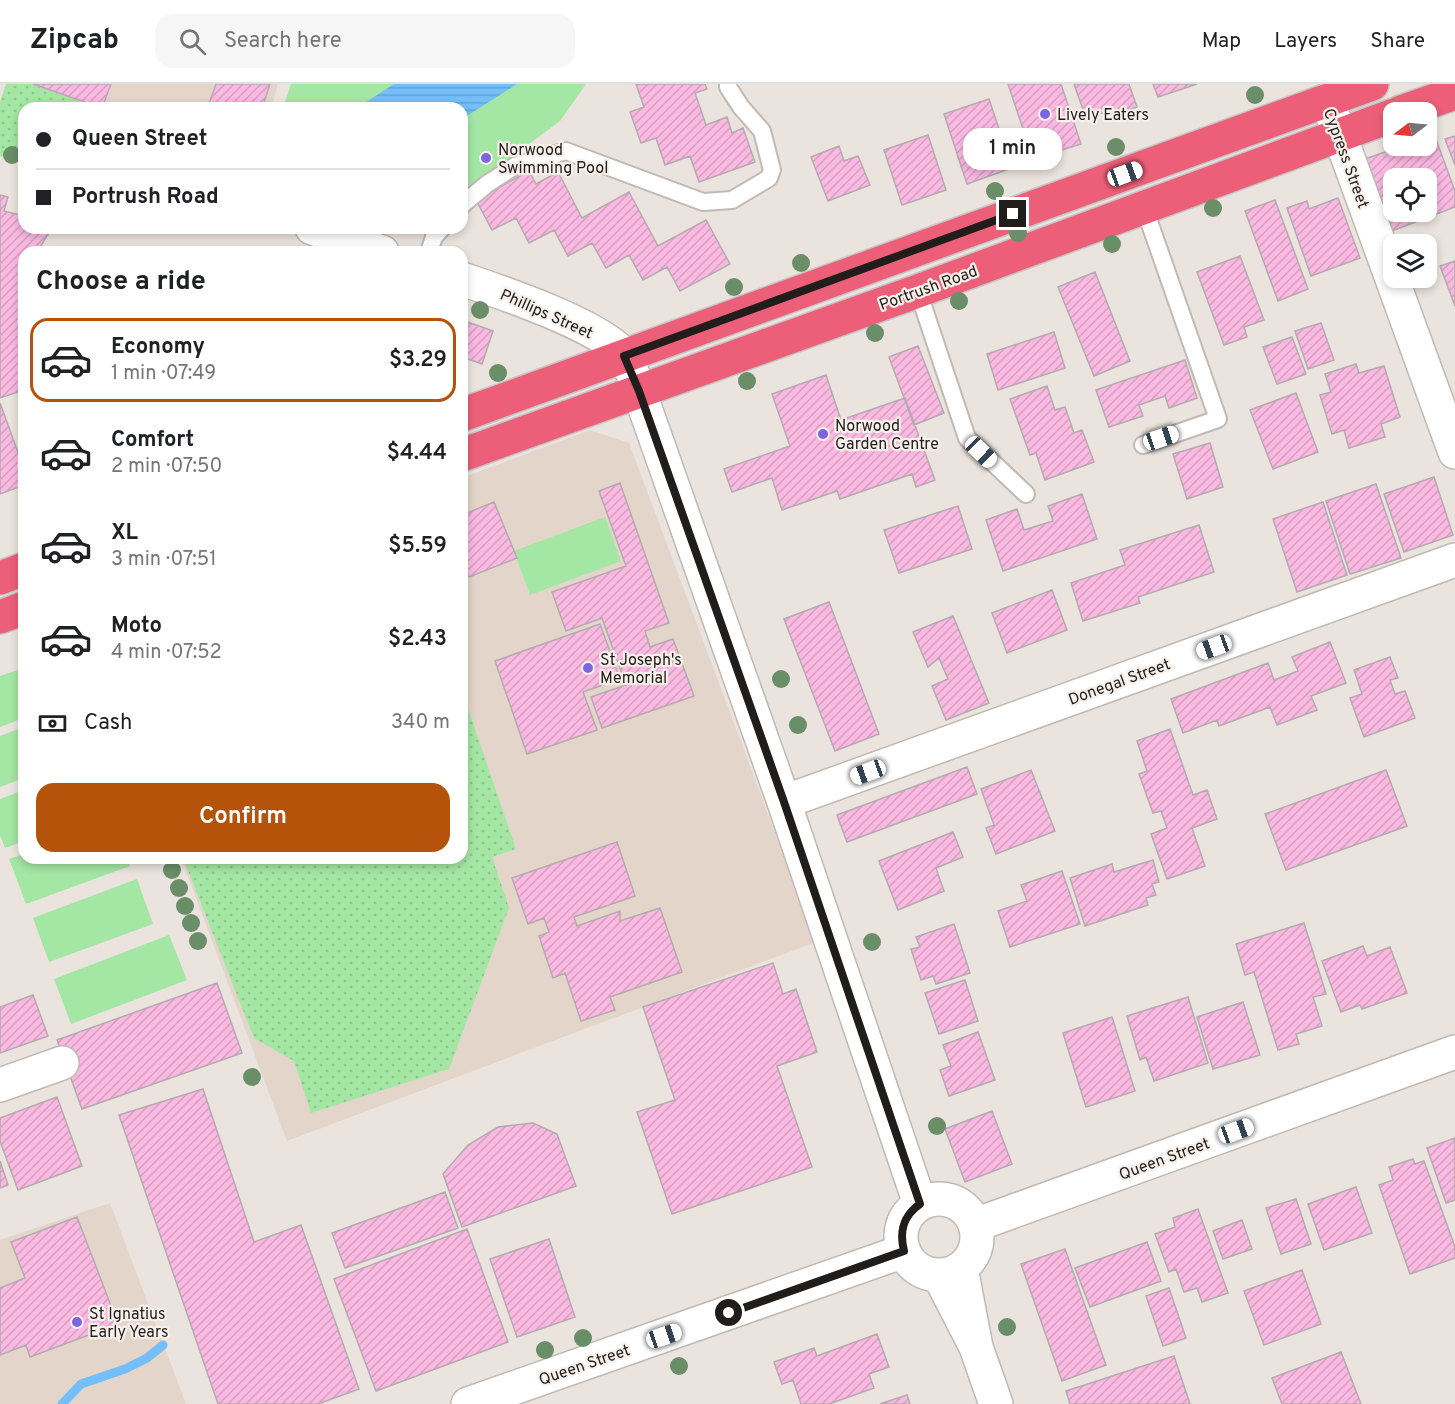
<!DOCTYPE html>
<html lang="en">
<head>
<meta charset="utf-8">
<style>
  body { margin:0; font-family:Overpass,sans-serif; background:#f6f6f6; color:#202124; height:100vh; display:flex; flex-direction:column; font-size:22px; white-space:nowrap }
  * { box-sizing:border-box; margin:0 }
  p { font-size:20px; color:#757577 }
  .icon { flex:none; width:33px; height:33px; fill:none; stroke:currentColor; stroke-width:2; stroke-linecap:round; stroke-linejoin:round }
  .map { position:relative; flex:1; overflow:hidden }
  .panel { position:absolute; left:18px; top:162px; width:450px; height:618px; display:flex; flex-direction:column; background:#fff; border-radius:18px; box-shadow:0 3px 9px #0003 }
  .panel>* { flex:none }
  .guide { position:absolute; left:18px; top:18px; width:450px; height:132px; border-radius:18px; box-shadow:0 3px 9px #0003; display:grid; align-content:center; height:132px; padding:0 18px; background:#fff }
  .needle { width:39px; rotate:254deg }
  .buttons { position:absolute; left:1383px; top:18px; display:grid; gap:12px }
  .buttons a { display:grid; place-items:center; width:54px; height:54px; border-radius:12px; background:#fff; box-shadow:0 3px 9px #0003; font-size:30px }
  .end { position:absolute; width:27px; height:27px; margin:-14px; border:8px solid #201d1b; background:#fff; box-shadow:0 0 0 3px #fff }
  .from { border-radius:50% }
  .bubble { position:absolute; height:42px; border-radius:18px; background:#fff; box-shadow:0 3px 9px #0003; font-size:20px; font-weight:600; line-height:42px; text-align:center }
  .car { position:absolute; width:18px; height:36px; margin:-18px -9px; border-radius:8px; box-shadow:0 0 4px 2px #0007; background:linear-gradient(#fff 24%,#345 0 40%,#fff 0 76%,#345 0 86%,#fff 0) }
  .guide b { display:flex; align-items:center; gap:21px; height:57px; font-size:22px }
  .guide b+b { border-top:2px solid #e0e0e0 }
  .guide i { width:15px; height:15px; background:#202124 }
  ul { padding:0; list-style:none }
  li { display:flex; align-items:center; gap:18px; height:84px; margin:0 12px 9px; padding:0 6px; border:3px solid transparent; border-radius:18px }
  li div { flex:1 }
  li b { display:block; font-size:22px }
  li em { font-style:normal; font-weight:600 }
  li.active { border-color:#b45309 }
  li>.icon { width:54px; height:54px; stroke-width:1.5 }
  h2 { padding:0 18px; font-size:27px; line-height:72px }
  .pay { display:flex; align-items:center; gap:15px; height:66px; padding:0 18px; font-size:22px }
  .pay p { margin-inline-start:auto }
  .cta { display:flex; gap:12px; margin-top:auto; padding:12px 18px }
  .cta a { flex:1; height:69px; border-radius:18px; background:#b45309; color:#fff; font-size:24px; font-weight:600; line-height:69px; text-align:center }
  header { display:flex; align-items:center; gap:36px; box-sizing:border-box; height:84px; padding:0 30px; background:#fff; border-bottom:2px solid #e0e0e0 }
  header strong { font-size:28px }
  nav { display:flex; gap:33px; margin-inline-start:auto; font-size:21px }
  .search { width:420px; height:54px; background:#f6f6f6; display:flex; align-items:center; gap:15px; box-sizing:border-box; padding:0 21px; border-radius:18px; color:#757577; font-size:22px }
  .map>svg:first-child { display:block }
  .built { fill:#e4d5ca }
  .green { fill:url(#green-dots) }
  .pitch { fill:#a4e6a3 }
  .water { fill:url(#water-rules) }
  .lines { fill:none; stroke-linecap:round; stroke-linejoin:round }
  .stream { stroke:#74befa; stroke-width:9 }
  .building { fill:url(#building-hatch); stroke:#b4abb0; stroke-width:1.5; fill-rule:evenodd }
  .lane-casing { stroke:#c1b9b3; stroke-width:20 }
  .street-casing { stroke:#c1b9b3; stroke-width:36 }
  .highway-casing { stroke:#c5c4c4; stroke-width:36 }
  .lane { stroke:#fff; stroke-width:16 }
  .street { stroke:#fff; stroke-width:33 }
  .highway { stroke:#ed5f78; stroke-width:33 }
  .tree { fill:#6a8e68 }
  .route { stroke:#201d1b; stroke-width:8 }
  .poi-dot { fill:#7f64df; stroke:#f8f0ea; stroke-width:2 }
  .labels { text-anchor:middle; stroke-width:4.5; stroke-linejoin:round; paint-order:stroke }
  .poi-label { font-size:16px; fill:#201d1b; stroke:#f8f0ea; text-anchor:start }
  .street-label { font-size:16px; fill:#201d1b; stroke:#f8f0ea }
</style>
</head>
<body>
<header>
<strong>Zipcab</strong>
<div class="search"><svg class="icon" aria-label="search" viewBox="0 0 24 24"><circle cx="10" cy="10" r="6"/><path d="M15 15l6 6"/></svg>Search here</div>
<nav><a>Map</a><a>Layers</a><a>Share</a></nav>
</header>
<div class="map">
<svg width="1455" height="1320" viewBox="0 0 1455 1320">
  <defs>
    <pattern id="green-dots" width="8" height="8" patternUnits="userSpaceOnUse" patternTransform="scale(1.5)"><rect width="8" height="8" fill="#a4e6a3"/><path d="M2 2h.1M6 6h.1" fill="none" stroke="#8dc58c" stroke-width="1.8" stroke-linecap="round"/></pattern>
    <pattern id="water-rules" width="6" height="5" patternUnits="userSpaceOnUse" patternTransform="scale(1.5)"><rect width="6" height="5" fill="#74befa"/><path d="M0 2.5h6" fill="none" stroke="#64a3d6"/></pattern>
    <pattern id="building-hatch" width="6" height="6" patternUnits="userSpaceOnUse" patternTransform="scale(1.5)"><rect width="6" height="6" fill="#fab9e1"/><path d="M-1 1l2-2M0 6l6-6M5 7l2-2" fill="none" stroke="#d69fc0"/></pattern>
  </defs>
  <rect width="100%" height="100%" fill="#ebe3dd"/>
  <path class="built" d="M43 0H278L271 24H117Z
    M590 346 629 359 816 858 287 1057 181 774H462V394Z
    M110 1119 186 1320H0V1156Z"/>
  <path class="green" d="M6 0H31L99 24H24V80L0 72V18Z
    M462 607 516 765 492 773 509 824 449 985 311 1029 294 977 254 954 183 774H462Z"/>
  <path class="pitch" d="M291 0H586L560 37 462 110V24H283Z
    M605 433 621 477 530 511 514 467Z
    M24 584V634L0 643V592Z
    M24 643V694L0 703V652Z
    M24 706V757L5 764 0 751V715Z
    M24 770V774H127L130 782 26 820 9 775Z
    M137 795 153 840 49 878 33 834Z
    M169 851 187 896 71 940 54 895Z"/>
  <path class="water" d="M394 0H517L462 35V24H357Z"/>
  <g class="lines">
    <path class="stream" d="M62 1320 81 1300 125 1285 147 1274 163 1261"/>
  </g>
  <path class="building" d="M33 0H111L102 24Z
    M216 0H270L262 24H222L209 20Z
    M636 0H705L707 5 695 9 706 41 727 33 732 49 743 44 755 78 699 98 690 72 665 81 656 54 641 59 630 28 644 23Z
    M1008 0H1061L1081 60 1033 75Z
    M1074 0H1129L1137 23 1105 34 1103 28 1086 34Z
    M1153 0H1197L1158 13Z
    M989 15 1012 84 967 100 944 30Z
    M1434 50 1455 107V123L1392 147 1365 75 1402 62H1426V52ZM1394 94H1426V128H1394Z
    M928 51 946 106 902 121 884 66Z
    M1455 52V81L1445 55Z
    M839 62 844 77 858 72 870 101 828 117 811 73Z
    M529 87 536 100 558 88 582 134 629 108 658 162 706 136 730 180 680 207 667 183 643 196 629 171 606 184 592 159 568 172 554 146 529 159 516 134 492 146 476 116Z
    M0 111 8 113 4 127 24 132V144H52L37 168H24V191L21 196 24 195V306L0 314Z
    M1338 114 1360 174 1311 192 1287 124 1307 117 1309 125Z
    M1275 116 1308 205 1278 217 1245 127Z
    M1240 172 1264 236 1244 243 1247 253 1224 261 1197 188Z
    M1455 177V222L1440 182Z
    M1095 188 1130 277 1094 292 1058 203Z
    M462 236 493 247 482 280 462 273Z
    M1321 239 1334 276 1308 285 1295 247Z
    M1054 248 1065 284 998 306 987 270Z
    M1292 253 1306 290 1277 300 1263 263Z
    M918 262 944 329 914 341 889 273Z
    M1185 276 1197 314 1169 324 1165 312 1139 321 1143 332 1109 343 1096 306Z
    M1356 280 1359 289 1384 282 1400 333 1381 340 1385 353 1349 364 1344 346 1332 350 1320 311 1331 308 1325 290Z
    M826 291 841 336 905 314 935 396 916 403 912 390 840 415 837 407 782 426 772 394 732 408 724 385 790 362 772 310Z
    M1047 302 1055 326 1065 323 1074 349 1082 346 1094 378 1045 396 1036 369 1030 371 1010 315Z
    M1296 309 1318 368 1273 385 1250 326Z
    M0 319 24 385V401L0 410Z
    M1210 359 1223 403 1187 415 1173 370Z
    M1434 393 1453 451 1404 468 1384 410Z
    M620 399 669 539 645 547 650 563 673 555 694 612 602 644 591 613 626 601 602 534 566 547 552 508 626 482 599 407Z
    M1376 400 1401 474 1350 490 1326 417Z
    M1082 410 1097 455 1003 487 986 436 1017 425 1024 446 1053 437 1048 422Z
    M494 418 517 474 469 493 462 475V431Z
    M1323 418 1347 491 1297 508 1273 435Z
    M958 422 972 465 899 489 884 446Z
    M1199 441 1214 488 1138 513 1140 519 1083 537 1071 499 1125 481 1120 466Z
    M1052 506 1067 546 1007 569 992 529Z
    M829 518 879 650 835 667 784 535Z
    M953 532 989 619 946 636 932 602 948 595 939 574 928 583 913 548Z
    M600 540 620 595 583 608 597 646 527 670 495 577Z
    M1330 558 1346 599 1311 612 1317 626 1277 641 1270 623 1219 642 1217 636 1183 649 1171 615 1268 579 1274 596 1298 587 1292 573Z
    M1390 573 1398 594 1390 596 1395 610 1405 607 1415 634 1364 653 1350 614 1362 610 1354 586Z
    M1170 645 1193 711 1207 706 1217 735 1192 744 1205 782 1167 795 1151 750 1167 744 1161 727 1153 729 1139 690 1147 687 1137 657Z
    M967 683 977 710 847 758 837 731Z
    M1031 686 1055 747 996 770 986 744 994 741 981 705Z
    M1386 686 1407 742 1286 786 1265 730Z
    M953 748 963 773 936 784 944 807 898 826 879 777Z
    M617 758 635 812 574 833 577 842 620 827V837L660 824 682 888 610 913 615 926 581 937 565 889 553 894 539 852 549 848 544 834 528 840 512 794Z
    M1153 776 1159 798 1152 800 1156 811 1146 814 1148 821 1085 842 1070 794 1112 780 1114 788Z
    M1062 787 1080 840 1010 863 998 827 1027 817 1021 801Z
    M1304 839 1326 910 1313 913 1322 942 1296 950 1299 960 1278 966 1254 888 1245 891 1236 860Z
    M954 840 970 889 936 900 933 892 921 896 911 865 920 863 916 853Z
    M1363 862 1367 872 1390 863 1407 909 1362 925 1360 921 1341 928 1322 877Z
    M773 879 783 910 796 905 817 968 777 982 812 1083 672 1130 637 1028 675 1016 643 923Z
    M965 896 978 937 939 950 925 909Z
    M217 899 242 969 82 1025 57 956Z
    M33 911 48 952 0 969V923Z
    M1188 913 1208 979 1154 997 1146 973 1140 976 1127 932Z
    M1243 918 1260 971 1213 985 1197 933Z
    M1112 933 1135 1007 1086 1023 1063 949Z
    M978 948 995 996 949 1012 940 986 951 982 943 961Z
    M203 1005 254 1158 301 1141 359 1305 318 1320H218L119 1031Z
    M57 1013 82 1082 18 1106 0 1057V1034Z
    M992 1027 1012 1080 965 1098 945 1045Z
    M533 1039 557 1050 576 1102 462 1143 443 1090 468 1061 498 1043Z
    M1455 1054V1116L1446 1119 1427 1064Z
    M1413 1075 1415 1080 1424 1077 1455 1163V1174L1410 1190 1379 1101 1393 1096 1389 1083Z
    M0 1077 8 1101 0 1104Z
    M1356 1103 1372 1149 1324 1166 1308 1120Z
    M445 1108 458 1144 345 1184 332 1149Z
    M1296 1115 1311 1160 1281 1170 1266 1124Z
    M1198 1125 1228 1209 1202 1218 1197 1204 1184 1208 1176 1185 1169 1188 1155 1150 1175 1143 1173 1134Z
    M77 1133 118 1240 30 1273 26 1261 0 1271V1204L25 1194 11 1158Z
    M1242 1136 1252 1165 1223 1175 1213 1147Z
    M467 1145 508 1258 376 1307 334 1195Z
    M549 1155 575 1233 517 1253 490 1175Z
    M1147 1158 1161 1197 1090 1223 1075 1184Z
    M1065 1165 1106 1281 1062 1297 1021 1180Z
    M1302 1186 1321 1240 1264 1261 1244 1207Z
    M1169 1204 1186 1254 1163 1262 1146 1212Z
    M877 1250 889 1283 869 1290 874 1304 829 1320H801L793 1296 782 1300 774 1278 814 1264 817 1272Z
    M1341 1268 1361 1320H1282L1272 1294Z
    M1174 1272 1190 1320H1070L1066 1307Z
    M907 1311 910 1320H880Z"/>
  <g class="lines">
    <defs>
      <path id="lane" d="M462 121 487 100 515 82 566 67 703 118 732 116 769 94 772 86 762 47 741 23 728 3V0
        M429 168 434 153 442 144
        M918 207 967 354 1026 410
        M1143 361 1218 335 1144 123"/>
      <path id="street" d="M1327 16 1455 368
        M312 144 382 168
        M462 195C498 207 605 243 625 273 631 283 635 296 639 307L784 718 920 1120
        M784 718 1455 476
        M0 1001 62 979
        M901 1153a38 38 0 1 1 76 0a38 38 0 1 1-76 0Z
        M975 1141 1455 968
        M939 1191 976 1263 961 1184
        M976 1263 996 1320
        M468 1320 904 1167"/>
      <path id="highway" d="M1401 28 1455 9
        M462 331 1372 0
        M462 371 918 207 1394 31
        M0 494 24 485
        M0 533 24 524"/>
    </defs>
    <use href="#lane" class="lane-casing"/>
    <use href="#street" class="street-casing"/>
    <use href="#highway" class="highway-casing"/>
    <use href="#lane" class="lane"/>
    <use href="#street" class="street"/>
    <use href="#highway" class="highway"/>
  </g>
  <g class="tree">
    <circle cx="1255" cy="11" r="9"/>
    <circle cx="1116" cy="63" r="9"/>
    <circle cx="12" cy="71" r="9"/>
    <circle cx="995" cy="107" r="9"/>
    <circle cx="1213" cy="124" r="9"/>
    <circle cx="1018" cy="149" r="9"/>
    <circle cx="1112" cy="160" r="9"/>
    <circle cx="801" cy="179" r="9"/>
    <circle cx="734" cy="203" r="9"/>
    <circle cx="959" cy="217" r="9"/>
    <circle cx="480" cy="226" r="9"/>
    <circle cx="875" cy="249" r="9"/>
    <circle cx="498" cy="289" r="9"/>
    <circle cx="747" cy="297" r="9"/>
    <circle cx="781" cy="595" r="9"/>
    <circle cx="798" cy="641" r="9"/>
    <circle cx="172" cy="786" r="9"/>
    <circle cx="179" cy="804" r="9"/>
    <circle cx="185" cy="822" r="9"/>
    <circle cx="191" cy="839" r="9"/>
    <circle cx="198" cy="857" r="9"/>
    <circle cx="872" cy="858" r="9"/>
    <circle cx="252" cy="993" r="9"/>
    <circle cx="937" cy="1042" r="9"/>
    <circle cx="1007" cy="1243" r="9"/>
    <circle cx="583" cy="1254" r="9"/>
    <circle cx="545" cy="1266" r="9"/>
    <circle cx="679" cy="1282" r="9"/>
  </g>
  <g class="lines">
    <path class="route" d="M729 1229 904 1167C899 1147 903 1132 920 1120L784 718 639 307 624 272 1013 130"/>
  </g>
  <g class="poi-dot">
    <circle cx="1045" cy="30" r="6"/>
    <circle cx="486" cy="74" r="6"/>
    <circle cx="823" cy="350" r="6"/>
    <circle cx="588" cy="584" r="6"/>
    <circle cx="77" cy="1238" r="6"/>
  </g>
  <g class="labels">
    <g class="poi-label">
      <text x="1057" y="36">Lively Eaters</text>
      <text x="498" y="71">Norwood<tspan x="498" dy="18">Swimming Pool</tspan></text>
      <text x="835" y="347">Norwood<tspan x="835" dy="18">Garden Centre</tspan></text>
      <text x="600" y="581">St Joseph's<tspan x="600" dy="18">Memorial</tspan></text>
      <text x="89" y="1235">St Ignatius<tspan x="89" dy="18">Early Years</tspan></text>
    </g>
    <g class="street-label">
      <text transform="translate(1347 74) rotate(70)" y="6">Cypress Street</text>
      <text transform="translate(928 203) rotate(-20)" y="6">Portrush Road</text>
      <text transform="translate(547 229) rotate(24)" y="6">Phillips Street</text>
      <text transform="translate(1119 597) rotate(-20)" y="6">Donegal Street</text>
      <text transform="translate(1164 1074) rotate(-20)" y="6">Queen Street</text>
      <text transform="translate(584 1280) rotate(-19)" y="6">Queen Street</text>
    </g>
  </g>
</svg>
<div class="buttons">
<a><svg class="needle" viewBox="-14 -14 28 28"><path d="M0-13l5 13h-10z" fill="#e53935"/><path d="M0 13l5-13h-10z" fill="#757577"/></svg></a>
<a><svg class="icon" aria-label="locate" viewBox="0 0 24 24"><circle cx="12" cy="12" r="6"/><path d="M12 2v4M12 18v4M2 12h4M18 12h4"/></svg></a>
<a><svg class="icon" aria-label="layers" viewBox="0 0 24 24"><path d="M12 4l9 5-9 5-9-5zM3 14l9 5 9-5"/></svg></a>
</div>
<i class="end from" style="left:729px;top:1229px"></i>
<i class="end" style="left:1013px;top:130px"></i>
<div class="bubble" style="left:963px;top:44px;width:99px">1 min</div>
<i class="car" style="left:1125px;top:90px;rotate:70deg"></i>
<i class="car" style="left:1161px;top:354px;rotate:71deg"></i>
<i class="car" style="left:981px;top:368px;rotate:134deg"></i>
<i class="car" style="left:1214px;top:563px;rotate:250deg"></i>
<i class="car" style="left:868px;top:688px;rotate:250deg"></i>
<i class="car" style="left:1236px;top:1047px;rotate:70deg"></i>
<i class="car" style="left:664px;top:1252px;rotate:71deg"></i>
<div class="guide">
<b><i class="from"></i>Queen Street</b>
<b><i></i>Portrush Road</b>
</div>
<section class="panel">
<h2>Choose a ride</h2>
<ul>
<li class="active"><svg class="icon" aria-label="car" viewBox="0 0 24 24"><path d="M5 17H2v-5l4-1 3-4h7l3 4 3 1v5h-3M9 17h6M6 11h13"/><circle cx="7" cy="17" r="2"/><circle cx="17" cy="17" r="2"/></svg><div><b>Economy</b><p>1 min · 07:49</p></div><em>$3.29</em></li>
<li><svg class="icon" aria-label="car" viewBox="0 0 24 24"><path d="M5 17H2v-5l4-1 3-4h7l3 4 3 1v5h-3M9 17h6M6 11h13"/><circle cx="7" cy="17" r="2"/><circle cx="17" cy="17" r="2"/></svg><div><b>Comfort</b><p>2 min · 07:50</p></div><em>$4.44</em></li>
<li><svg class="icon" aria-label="car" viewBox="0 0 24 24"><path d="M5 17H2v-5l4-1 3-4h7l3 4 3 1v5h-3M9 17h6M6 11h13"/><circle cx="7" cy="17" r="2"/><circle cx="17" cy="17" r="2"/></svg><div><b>XL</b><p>3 min · 07:51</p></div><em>$5.59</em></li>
<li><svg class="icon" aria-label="car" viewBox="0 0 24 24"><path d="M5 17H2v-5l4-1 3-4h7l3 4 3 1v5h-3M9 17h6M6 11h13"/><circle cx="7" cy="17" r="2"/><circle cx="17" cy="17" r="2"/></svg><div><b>Moto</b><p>4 min · 07:52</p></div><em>$2.43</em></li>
</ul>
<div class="pay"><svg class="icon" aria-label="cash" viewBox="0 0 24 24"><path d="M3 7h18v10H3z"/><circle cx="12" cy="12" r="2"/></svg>Cash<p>340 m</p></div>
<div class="cta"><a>Confirm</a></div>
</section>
</div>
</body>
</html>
